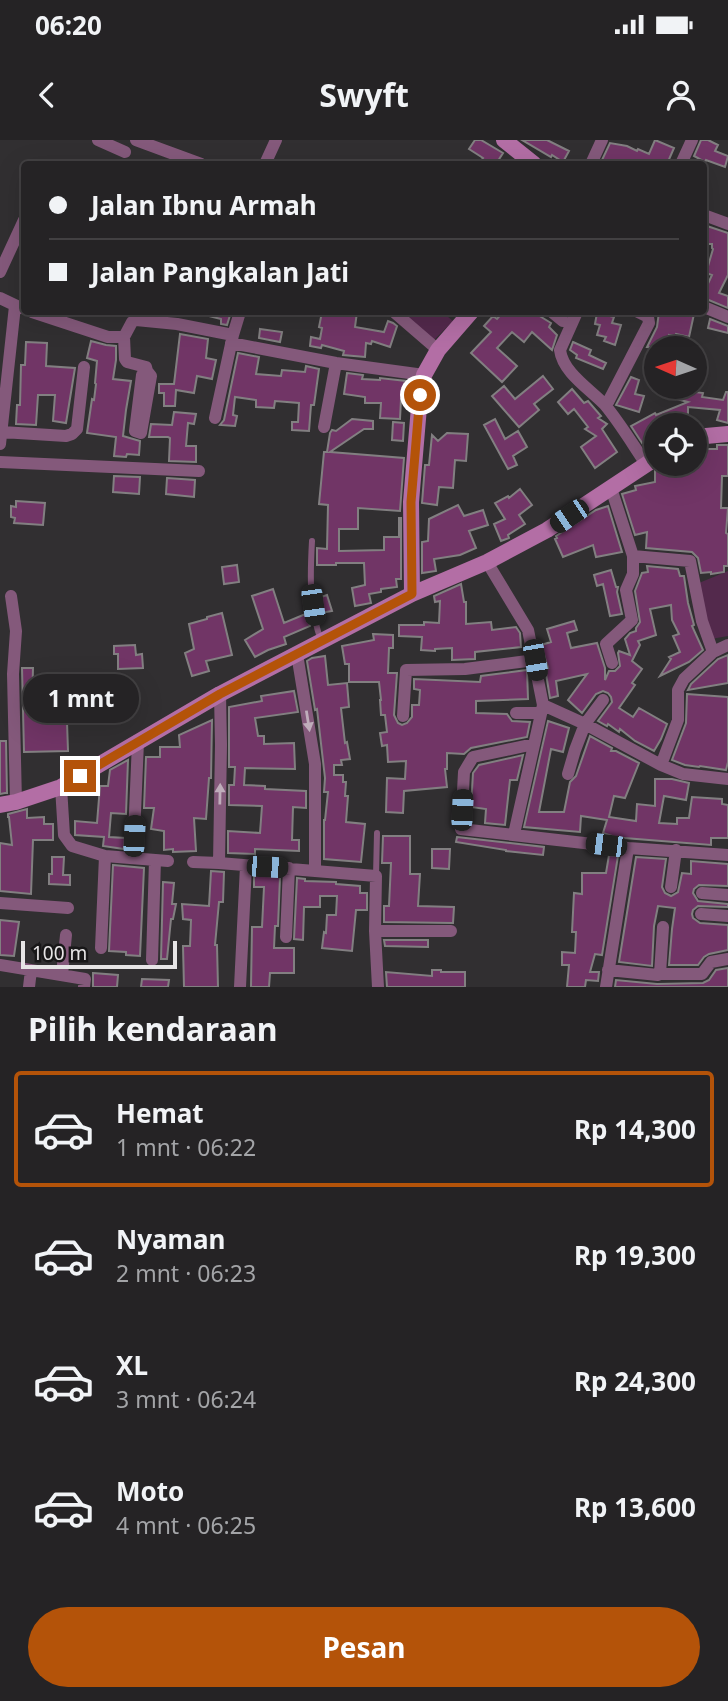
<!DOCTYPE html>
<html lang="id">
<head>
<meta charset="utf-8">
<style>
  body { margin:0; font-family:"Noto Sans",sans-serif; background:#2d2b2d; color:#f1f3f6; height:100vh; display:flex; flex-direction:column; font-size:26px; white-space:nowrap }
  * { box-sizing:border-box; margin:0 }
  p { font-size:23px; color:#a3a4a7 }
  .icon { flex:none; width:38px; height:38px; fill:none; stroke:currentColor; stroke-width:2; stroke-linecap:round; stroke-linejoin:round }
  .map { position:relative; height:847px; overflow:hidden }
  .side { display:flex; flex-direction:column; background:#252325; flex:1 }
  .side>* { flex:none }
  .banner { position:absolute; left:21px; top:21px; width:686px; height:154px; border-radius:7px; box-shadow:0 7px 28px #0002,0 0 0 2px #424042; display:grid; align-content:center; height:154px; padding:0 28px; background:#252325 }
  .needle { width:46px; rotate:273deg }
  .tools { position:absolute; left:644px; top:196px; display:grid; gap:14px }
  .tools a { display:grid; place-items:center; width:63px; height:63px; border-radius:50%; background:#252325; box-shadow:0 7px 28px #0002,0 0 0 2px #424042; font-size:35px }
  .scale { position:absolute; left:21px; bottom:18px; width:156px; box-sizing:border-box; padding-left:7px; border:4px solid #e7e5e6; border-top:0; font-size:19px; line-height:24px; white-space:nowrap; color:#e7e5e6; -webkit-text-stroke:5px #181718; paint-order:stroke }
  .end { position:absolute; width:32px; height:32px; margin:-16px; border:9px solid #b45309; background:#fff; box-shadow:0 0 0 4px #fff }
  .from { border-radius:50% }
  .bubble { position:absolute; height:49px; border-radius:24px; background:#252325; box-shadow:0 7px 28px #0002,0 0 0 2px #424042; font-size:23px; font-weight:700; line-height:49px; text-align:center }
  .car { position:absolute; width:21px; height:42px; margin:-21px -10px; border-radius:9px; box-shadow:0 0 5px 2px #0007; background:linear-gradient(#222 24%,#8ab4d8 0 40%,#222 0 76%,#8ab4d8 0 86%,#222 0) }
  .banner b { display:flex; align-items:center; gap:24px; height:66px; font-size:26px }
  .banner b+b { border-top:2px solid #424042 }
  .banner i { width:18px; height:18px; background:#f1f3f6 }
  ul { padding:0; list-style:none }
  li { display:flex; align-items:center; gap:21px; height:116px; margin:0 14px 10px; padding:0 14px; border:4px solid transparent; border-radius:7px }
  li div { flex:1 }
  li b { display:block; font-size:26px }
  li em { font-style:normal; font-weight:700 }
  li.selected { border-color:#b45309 }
  li>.icon { width:63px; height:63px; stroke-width:1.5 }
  h2 { padding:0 28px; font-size:32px; line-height:84px }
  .action { display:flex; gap:14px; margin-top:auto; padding:14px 28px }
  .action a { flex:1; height:80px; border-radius:42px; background:#b45309; color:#fff; font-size:28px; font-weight:700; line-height:80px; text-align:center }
  .status { display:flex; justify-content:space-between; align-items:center; height:49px; padding:0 35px; background:#252325; direction:ltr }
  .status svg { height:19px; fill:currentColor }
  header { display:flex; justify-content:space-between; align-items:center; height:91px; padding:0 28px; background:#252325; font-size:32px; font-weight:700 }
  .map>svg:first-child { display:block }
  .green { fill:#53294c }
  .building { fill:#713566; stroke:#827f81; stroke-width:2 }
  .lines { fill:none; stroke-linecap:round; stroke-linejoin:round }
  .lane { stroke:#84597b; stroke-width:6 }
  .street { stroke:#84597b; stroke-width:12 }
  .secondary { stroke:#b36ea5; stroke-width:16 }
  .oneway { fill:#bfadbb }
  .route { stroke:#b45309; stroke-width:9 }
</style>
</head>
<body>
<div class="status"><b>06:20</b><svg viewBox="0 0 49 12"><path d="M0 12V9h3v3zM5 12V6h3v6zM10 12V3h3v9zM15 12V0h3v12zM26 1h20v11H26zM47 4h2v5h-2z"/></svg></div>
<header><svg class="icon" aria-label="back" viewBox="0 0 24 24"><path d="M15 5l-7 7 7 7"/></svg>Swyft<svg class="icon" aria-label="person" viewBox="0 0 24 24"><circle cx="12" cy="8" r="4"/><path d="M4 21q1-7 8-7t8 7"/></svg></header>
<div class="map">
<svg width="728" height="847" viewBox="0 0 728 847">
  <rect width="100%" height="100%" fill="#312f31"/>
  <path class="green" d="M401 172H442L453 181 434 200Z
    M728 431V496L711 499 699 443Z"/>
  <path class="building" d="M475 0H481L503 13 496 24H479L483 18 469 9Z
    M522 0H547L569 11 563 22 552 15 551 17Z
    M655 0 674 8 667 24H619L609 21 602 20 610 3 627 6 637 11 638 9 649 14Z
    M701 0H708L718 5 715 11 728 16 725 27 706 20 705 22 694 16Z
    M707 86 728 93V135L719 153 728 156V168L704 158V148H706L712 135 706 133 713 109 712 108V104H707Z
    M206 172H231L227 185 221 184V179L205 175Z
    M322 172H357L355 187 384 192 388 181 393 183 397 186 390 207 372 201 371 204 366 203 365 217 343 215 344 211 322 205 321 208 310 206 311 197 320 199 322 188 319 187Z
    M503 172H533L551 183 549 187 557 195 552 210 532 192 524 202 512 192 497 208 517 226 502 242 471 213 491 192 484 186 493 176 497 179Z
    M659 172 677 175V172L694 174 689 197 676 194 675 196 669 195 666 208 647 207 657 187Z
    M597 173 614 177 612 183 621 185 615 205 604 201 606 197 597 195 600 185 595 184Z
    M710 179 728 186V193L708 188Z
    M260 189 282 192 280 202 259 198Z
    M180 194 208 199 206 218 216 220 212 239 197 236 194 253 176 250 175 266H164V253H159V244H174Z
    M91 201 106 205 116 206V220L113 239 131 241 126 270 123 296 140 301 139 315 127 314 126 317 114 316 116 297 87 293 92 259 94 260 96 244 95 243 97 221 87 218Z
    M26 202 47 203 46 226 75 228 66 283 53 281 55 255H38L36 285 16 284 17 265H20L21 225H25Z
    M573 202 591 210 589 215 606 223 603 229 576 218 577 215 570 210Z
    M238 213 259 217 256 234 281 236 282 230 305 232 306 226 319 229 314 265H311L309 291 292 290V282H298L299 263 275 261 274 268 256 267V260L235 257 233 275 237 276 235 286 220 285 224 280Z
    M347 233 363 235 362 239 380 240V238L406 241V245L404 244 403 259H401L400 279 380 278 381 263H365V257L344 254Z
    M543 236 553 249 534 264 539 270 519 287 492 256 504 246 515 259Z
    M631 237 639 240 635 254 644 256 639 272 616 265Z
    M671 247H688L687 251 703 253 702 257 723 260 726 252H728V283L717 280 720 270 688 267V285H656V299L644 306 631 286 655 273 656 275 688 262 669 257Z
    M572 249 584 263 588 261 601 276 598 278 607 284 602 289 617 312 595 328 581 307 596 296 585 289 588 287 574 269 568 274 558 262Z
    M174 272 196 274 194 284 188 283 186 306H196V322L169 321 170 298 168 297H149L151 284 172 285Z
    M352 279 373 281V289H364L330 312 404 318 400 371 358 368V389H339V411L384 410V397H399V378H401V439H396L397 447 381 449V452L369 454 371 463 355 466 352 448 365 445 364 423H336V425H317V408L327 409 328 365 319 364 324 312H327L330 293 332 290 336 291Z
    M495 279 505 299 518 291 527 307 513 316 517 325 508 329 484 285Z
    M393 282 404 283 403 301 392 300Z
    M447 293 468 294 466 321 455 320 453 348 439 347 437 365 422 363 425 325H429L432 295 438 301Z
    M717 305H728V336H722L721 368H728L726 393 728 394V426H724V432L711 434V432L701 433 698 418 692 412 646 408 647 392 635 395 622 354 636 350 635 346 655 342V331H667V330L680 329V324H699V309H717Z
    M114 336 140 337 139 354 113 352Z
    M167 338 195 340 194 357 166 354Z
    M520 349 532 365 519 375 525 384 508 395 509 398 501 401 494 384 505 379 495 363 508 356 509 358Z
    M16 361 45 363 43 385 14 383 15 378 11 377V366L16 367Z
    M458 365 464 376 483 370 488 385 469 391 476 408 460 415 434 419 436 431 422 433V402L428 401 429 379Z
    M608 366 622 412 596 417 593 405 563 417 555 399 557 398 556 396 596 370Z
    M237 425 239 442 224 444 222 427Z
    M647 426 678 429 680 436H684L688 463 694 485 692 486 703 510 689 522 660 536 671 519 669 517 680 512 673 496 679 494 672 480 671 465 650 469 656 495 638 501 640 505 632 521 642 529 632 543 635 545 619 568 633 577 639 568 667 584 661 599 654 611 635 601 620 589 619 592 608 584 607 586 598 581 612 562 611 557 608 553 603 551 596 554 582 573 568 560 587 534 556 541 558 556 550 558 545 528H548L541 505 551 502 547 489 574 481 577 490 567 493 571 508 597 503 605 528V540L609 531H615L620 526 618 513 619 511 630 515 625 499 630 493 636 491V488L640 482 635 451 642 433 648 432Z
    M611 430 616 447H618L617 452 622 474 610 476 603 444 597 446 594 435Z
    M461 444 464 462H466V484L491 482 492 490 516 487 520 493 521 507 475 512V519L452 520V508L435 509V511L421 510 422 497 399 496V485H424V482L439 483 440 461 435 462 434 456Z
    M273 449 284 483 308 473 310 486 284 497 286 504 268 510 255 517 245 500 263 489 252 456Z
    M327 455 332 471 320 473 318 458Z
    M222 473 232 515 206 521 209 531 192 536 185 513 194 509 189 484 207 479V477Z
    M373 494 393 495V508H389L388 533H397L394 575 398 583 402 585 407 583 412 577V565H419L420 550 414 549V539L480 542 481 536 527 530 528 559 476 561V573L507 574 512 581 530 582 527 597 471 608 464 614 447 613V629H445L447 647 404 651 403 673 386 672 387 638 405 639 406 621 388 622 387 605 382 606 380 593 387 592 385 575H381L380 560H381L379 542H349V524H345L342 506 374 500Z
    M135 505 136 515 142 514 143 528 118 529V514H114V506Z
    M728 515V543L688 550 691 544 718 519Z
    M325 516 328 545 347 543 349 567 341 568 345 603 347 602 350 619 341 620 342 625H334V635H343V642H346L345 656H348L346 682 365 684 361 722 324 719V680H325L328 652H324L325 638 317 569 315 570 307 521 312 518Z
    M22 528H33L32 566 53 564 54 582H67L68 611 24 612Z
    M294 551 298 572 255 578 258 596H264V604L294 603 295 629 245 628 244 645 265 646V649L306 651V668L293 667 292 700H299V711L255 709V714L228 713V691L260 693 262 666 229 665V645H234L235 627H229V567L262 561 261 556Z
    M687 554 728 557V622L726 630 700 626 699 627 685 625 672 620 686 583Z
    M212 580 211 638H209L206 679 194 678 196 711 173 712V709L164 710V691L151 689 154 668H144L146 617H160V607H180L179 595Z
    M548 581 569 588 563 612 551 609 539 672H564L570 642 576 636 590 596 612 608 611 611H616L639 623 625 658 614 656 609 677 636 681 637 664 655 666V639H672L689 643 686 660 664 656 659 683 677 684V678H689L692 657 722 659V664L728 665V698H711V705L612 697V696L603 693 607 680 581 676 580 692 524 687Z
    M0 601H6L7 653H5L0 654Z
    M523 615 517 640H510L505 685 485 683 486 669 471 667 473 633 479 625Z
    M128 620 126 674 111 673 109 697 125 698 124 709 103 706 104 697 75 695V681L97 683 100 646H108L110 630Z
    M27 669V678L44 677V684H53V700H33L31 754 0 751V703L12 705 9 677H8V674Z
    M383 696H410V734H420L418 766 454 767 453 783 384 782V766H389L391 723H382Z
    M457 697 544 707 543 715 506 711V710L456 702Z
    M432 709H450L449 729 432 728Z
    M609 715 618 716 602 815 595 814 590 832H599L598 841 586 840 585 847H567L569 825H562V812L575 813 576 792H572L574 753 582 754V733H606Z
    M52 717H64L63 735H70V745L49 744V734H52Z
    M636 717 666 719 662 747 665 753 671 756 678 752 682 733 691 734V721L728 724V746L699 745 694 749 693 753 698 761 728 764V767L698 766 693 770 692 774 693 778 700 783 728 785V810L709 814 704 817 698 825H669L672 789 675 768 658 766 654 786 652 826 619 822Z
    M113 725 144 728 140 816 126 815V812L109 811Z
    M211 731 224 732 223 762H219L215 805H217L218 847H184L183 806H190L191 780 183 779 182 764 209 766Z
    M254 735 280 737 278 786H275L274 808H294V833H270L269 847H251L252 787H262L264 747H254Z
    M297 738 305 739V741L336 742V744L360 746V753H367V770H356L352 811 322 808 324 792 326 793 327 775H336L337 756H320V767H304L303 800 294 799Z
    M163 742 174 743 172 764H176L173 779H171L167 819H161Z
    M0 780 19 782 14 816 0 815Z
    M384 800H428V807L385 806Z
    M728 828V847H615L616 840 657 844 703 843 709 840 716 830Z
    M432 830H441V832H465V847H387L386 832 432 836Z
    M93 833 118 835 117 847H93Z
    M142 839 169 840 168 847H141Z"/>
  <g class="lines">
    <path class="lane" d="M312 401C310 437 309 466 321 501
      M376 736 377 693"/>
    <path class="street" d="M98 0 125 12
      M136 0 201 24
      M265 24 276 0
      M591 24 602 0
      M681 24 692 0
      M704 75 728 84
      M0 132 24 80
      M0 158 21 168
      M704 167 728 177
      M32 172 108 197H124L132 182 136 180 177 184 233 195
      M394 172 438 210
      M552 172 563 181
      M577 172 560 210C563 233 590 249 605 265 620 283 633 305 646 324
      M124 197 125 219 127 222 146 227 147 231 151 236 141 293 135 291 142 235 147 231
      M231 203 336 223 424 235
      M606 266 649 183 648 177 638 172
      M215 278 233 195 240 172
      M324 287 336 223
      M2 292 66 296 72 294 77 289 84 227
      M0 304 15 166
      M0 322 199 331
      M611 348 633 416 690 421 702 481 713 512
      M487 422 528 490 543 565 514 694
      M11 456 16 491 13 534 16 662
      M297 514 315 624V731
      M612 523 606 504 632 480 626 450 633 434V416
      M543 565 585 584 661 625 683 634 728 639
      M516 573H541
      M403 576 406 530 465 529 535 520
      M534 604 473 617 464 632 461 689 628 708 728 715
      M661 625 678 580V550L684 539 713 512 728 505
      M568 634 575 610 585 584 603 560
      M61 647 64 695 72 706 105 716 168 721
      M134 696 138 602
      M193 722 219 723 376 736 375 791 378 847
      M219 723 221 605 220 554
      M671 747 676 710
      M702 753 728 755
      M0 763 68 768
      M701 774 728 776
      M375 791H451
      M286 797 289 728
      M101 808 105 716
      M152 820 155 720
      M0 825 85 839 84 847
      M608 830 658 835 660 834 663 787
      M660 834H702L711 822 728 819
      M62 835 66 795
      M29 847 31 830
      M240 847 246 726
      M606 847 628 708"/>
    <path class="secondary" d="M504 0 534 24
      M695 297 728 294
      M412 454 411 362 420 255 424 235 438 210 471 172
      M0 665 16 662 61 647 220 554 412 454 487 422 547 390 656 318"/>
  </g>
  <defs><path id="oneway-solid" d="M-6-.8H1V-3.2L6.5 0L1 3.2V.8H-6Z" transform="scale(1.75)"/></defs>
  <g class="oneway">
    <use href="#oneway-solid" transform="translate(308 581) rotate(81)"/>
    <use href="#oneway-solid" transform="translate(220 654) rotate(-89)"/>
  </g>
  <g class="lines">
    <path class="route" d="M80 636 220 554 412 454 411 362 420 255"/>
  </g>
</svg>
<div class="tools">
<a><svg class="needle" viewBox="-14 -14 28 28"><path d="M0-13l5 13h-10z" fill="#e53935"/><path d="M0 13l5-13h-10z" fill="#a3a4a7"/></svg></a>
<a><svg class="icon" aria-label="locate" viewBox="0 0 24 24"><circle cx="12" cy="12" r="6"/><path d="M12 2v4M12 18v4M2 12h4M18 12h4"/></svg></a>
</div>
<div class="scale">100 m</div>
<i class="end from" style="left:420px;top:255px"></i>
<i class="end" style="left:80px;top:636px"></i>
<div class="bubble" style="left:23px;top:534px;width:116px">1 mnt</div>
<i class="car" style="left:569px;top:376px;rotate:236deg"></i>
<i class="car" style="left:313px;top:465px;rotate:172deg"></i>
<i class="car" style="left:535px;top:520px;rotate:170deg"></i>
<i class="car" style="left:462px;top:670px;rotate:3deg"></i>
<i class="car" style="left:134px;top:696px;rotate:3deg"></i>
<i class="car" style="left:606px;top:705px;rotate:277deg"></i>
<i class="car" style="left:267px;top:727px;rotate:93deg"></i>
<div class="banner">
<b><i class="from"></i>Jalan Ibnu Armah</b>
<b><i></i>Jalan Pangkalan Jati</b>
</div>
</div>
<section class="side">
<h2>Pilih kendaraan</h2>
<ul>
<li class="selected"><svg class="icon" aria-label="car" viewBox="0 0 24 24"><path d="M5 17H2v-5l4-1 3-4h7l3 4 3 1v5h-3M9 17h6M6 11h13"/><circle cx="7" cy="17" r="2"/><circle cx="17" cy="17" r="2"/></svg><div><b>Hemat</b><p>1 mnt · 06:22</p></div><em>Rp 14,300</em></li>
<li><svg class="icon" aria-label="car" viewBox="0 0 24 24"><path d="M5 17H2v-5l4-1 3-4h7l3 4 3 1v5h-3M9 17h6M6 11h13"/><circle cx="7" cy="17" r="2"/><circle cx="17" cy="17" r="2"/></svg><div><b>Nyaman</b><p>2 mnt · 06:23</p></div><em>Rp 19,300</em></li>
<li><svg class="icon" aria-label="car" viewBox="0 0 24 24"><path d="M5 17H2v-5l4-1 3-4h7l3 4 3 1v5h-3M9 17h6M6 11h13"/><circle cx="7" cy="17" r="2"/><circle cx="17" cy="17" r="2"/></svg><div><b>XL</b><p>3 mnt · 06:24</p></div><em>Rp 24,300</em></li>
<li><svg class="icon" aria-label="car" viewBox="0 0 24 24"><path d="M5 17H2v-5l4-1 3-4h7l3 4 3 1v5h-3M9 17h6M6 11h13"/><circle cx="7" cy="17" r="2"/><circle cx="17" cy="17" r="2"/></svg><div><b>Moto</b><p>4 mnt · 06:25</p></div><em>Rp 13,600</em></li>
</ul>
<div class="action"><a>Pesan</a></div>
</section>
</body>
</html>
